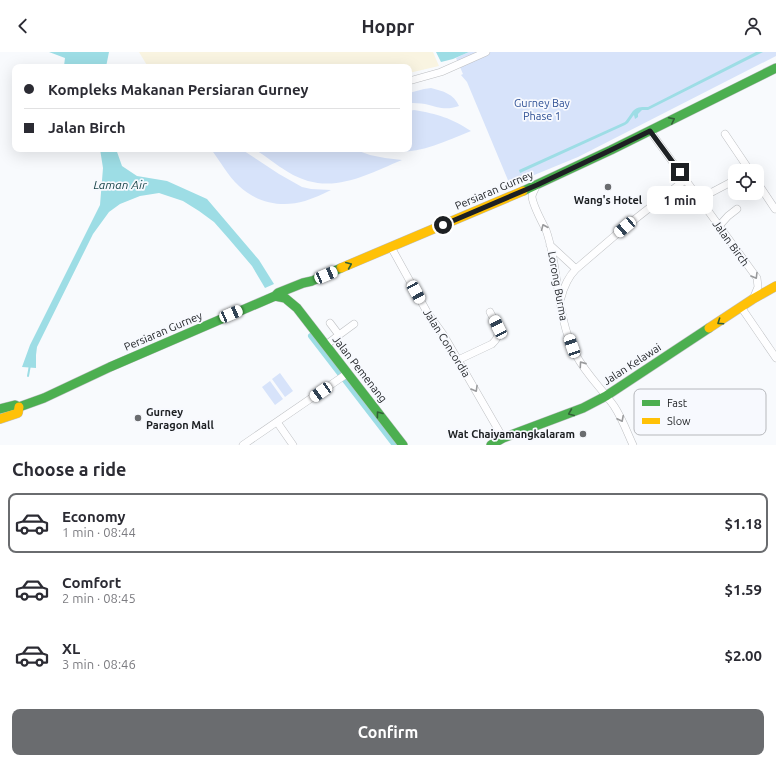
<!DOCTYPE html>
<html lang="en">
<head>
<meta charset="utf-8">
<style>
  body { margin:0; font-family:Ubuntu,sans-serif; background:#f2f2f3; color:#2b2b33; height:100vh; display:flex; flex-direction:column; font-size:15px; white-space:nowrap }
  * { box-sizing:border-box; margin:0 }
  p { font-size:13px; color:#7c7c81 }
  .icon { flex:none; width:22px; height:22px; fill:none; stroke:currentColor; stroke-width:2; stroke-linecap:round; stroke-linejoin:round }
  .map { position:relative; height:393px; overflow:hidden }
  .sheet { display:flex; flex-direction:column; background:#fff; flex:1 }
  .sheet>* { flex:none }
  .banner { position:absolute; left:12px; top:12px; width:400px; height:88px; border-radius:8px; box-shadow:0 4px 16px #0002; display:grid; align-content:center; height:88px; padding:0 12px; background:#fff }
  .fabs { position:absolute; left:728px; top:112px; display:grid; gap:8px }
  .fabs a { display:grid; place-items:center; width:36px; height:36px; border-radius:8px; background:#fff; box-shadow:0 4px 16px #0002; font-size:20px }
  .end { position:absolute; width:18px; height:18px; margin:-9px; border:5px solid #1d2023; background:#fff; box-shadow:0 0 0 2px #fff }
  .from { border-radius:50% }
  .bubble { position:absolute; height:28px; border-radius:8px; background:#fff; box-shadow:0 4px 16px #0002; font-size:13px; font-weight:700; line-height:28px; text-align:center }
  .car { position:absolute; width:12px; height:24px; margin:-12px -6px; border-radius:5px; box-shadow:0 0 3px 1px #0007; background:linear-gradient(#fff 24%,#345 0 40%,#fff 0 76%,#345 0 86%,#fff 0) }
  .banner b { display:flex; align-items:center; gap:14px; height:38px; font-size:15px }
  .banner b+b { border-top:1px solid #e1e1e2 }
  .banner i { width:10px; height:10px; background:#2b2b33 }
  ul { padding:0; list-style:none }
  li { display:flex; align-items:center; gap:12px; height:60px; margin:0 8px 6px; padding:0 4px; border:2px solid transparent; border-radius:8px }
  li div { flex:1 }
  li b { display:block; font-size:15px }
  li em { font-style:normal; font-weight:700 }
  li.active { border-color:#6a6c6f }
  li>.icon { width:36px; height:36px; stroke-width:1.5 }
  h2 { padding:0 12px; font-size:18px; line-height:48px }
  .action { display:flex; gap:8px; margin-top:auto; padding:8px 12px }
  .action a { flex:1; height:46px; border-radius:8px; background:#6a6c6f; color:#fff; font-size:16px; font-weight:700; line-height:46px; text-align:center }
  header { display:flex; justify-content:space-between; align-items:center; height:52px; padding:0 12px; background:#fff; font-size:18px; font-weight:700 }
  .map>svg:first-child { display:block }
  .green { fill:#d7e3fa }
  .sand { fill:#f9f4e1 }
  .water { fill:#9ddde5 }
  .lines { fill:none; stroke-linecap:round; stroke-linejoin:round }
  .stream { stroke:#9ddde5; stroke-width:2 }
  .canal { stroke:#9ddde5; stroke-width:6 }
  .street-casing { stroke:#bdbfc2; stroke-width:8 }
  .fast-casing { stroke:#bdbfc2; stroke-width:10 }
  .slow-casing { stroke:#bdbfc2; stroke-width:10 }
  .street { stroke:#fefeff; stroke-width:7 }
  .fast { stroke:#4caf50; stroke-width:9 }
  .slow { stroke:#ffc107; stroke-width:9 }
  .oneway { stroke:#326037 }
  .oneway2 { stroke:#999a9c }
  .route { stroke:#1d2023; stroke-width:5 }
  .poi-dot { fill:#6a6c6f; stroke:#f7f9fe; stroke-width:1.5 }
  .labels { text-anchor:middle; stroke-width:3.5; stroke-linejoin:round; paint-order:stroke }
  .park-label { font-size:11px; fill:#305296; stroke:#f7f9fe }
  .street-label { font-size:11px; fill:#1d2023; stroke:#f7f9fe }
  .poi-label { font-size:11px; font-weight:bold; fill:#1d2023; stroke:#f7f9fe }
  .water-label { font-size:12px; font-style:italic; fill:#1b464a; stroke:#f7f9fe }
  .key { fill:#f7f9fe; stroke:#b6b8bc; stroke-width:1 }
  .key-label { font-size:11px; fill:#1d2023 }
</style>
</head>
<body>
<header><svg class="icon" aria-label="back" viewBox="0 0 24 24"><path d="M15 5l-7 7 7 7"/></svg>Hoppr<svg class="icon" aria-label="person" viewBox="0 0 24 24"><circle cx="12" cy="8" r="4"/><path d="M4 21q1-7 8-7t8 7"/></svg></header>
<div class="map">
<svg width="776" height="393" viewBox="0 0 776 393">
  <rect width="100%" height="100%" fill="#f8fafd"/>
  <path class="green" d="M469 0H776V4L578 105 510 133 467 30 461 23 463 22 456 6Z
    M431 36C443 39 454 42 459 54 445 59 438 55 425 52 420 51 414 51 409 51V41L424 37Z
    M414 58C438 62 451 66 471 79 437 93 411 106 374 97H409V59Z
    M211 97H241L279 122 302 135 311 137 331 138C323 142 314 146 305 149 282 156 257 151 239 134 228 124 220 109 211 97Z
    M254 97H353L370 103 385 106 402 108C363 124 329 145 288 120 276 113 266 104 254 97Z
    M280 321 293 339 285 345 272 327Z
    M270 329 283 347 275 353 262 335Z"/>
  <path class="sand" d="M139 0H433L439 14 409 21V15H148Z"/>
  <path class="water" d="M49 0H109L106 15H65L64 14 65 6Z
    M436 0H469L453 7 441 10Z
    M756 0H763L648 58H642L638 62V65L635 67 634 63 633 64 628 71 625 73 520 121 519 118 625 70C634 59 632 54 648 55Z
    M100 97H116L122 114 137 124 167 129 207 147 259 208 274 232 265 236 252 214 229 187 214 170 199 159 183 149 159 141 140 144 120 152 109 160 93 182 37 295 36 303V316L22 315 30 293 100 153 103 116Z"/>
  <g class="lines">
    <path class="stream" d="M28 324 30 313"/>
    <path class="canal" d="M311 284 395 393"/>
    <defs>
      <path id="street" d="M409 29 441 20 486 0
        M650 79 757 226 758 235 753 247
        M725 82 750 119
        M757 130 775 157
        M537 133C535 137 533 140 532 144 532 152 542 170 546 178 550 189 552 200 554 211 559 241 561 275 576 303 586 322 602 337 614 354 622 366 627 380 633 393
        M699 147 735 128
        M719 174 728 164 737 157
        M550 193 576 217
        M391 195 427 260 443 282 503 386
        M561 246C564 234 568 225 576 217L625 175 685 128
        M741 255 776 306
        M339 283 354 272
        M326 293 339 283 330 271
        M458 308 492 292C504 281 496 272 490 260
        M277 370 293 393
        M243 393 348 321"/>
      <path id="fast" d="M523 139 611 98 776 16
        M275 244 285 246 297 256 403 393
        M0 357 15 353 19 355 44 346 110 315 275 244 278 241 303 231 312 229 341 216
        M491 393 503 386 583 356 606 344 709 276"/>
      <path id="slow" d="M341 216 523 139
        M709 276 753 247 776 234
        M0 367 18 361 19 355"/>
    </defs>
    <use href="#street" class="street-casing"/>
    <use href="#fast" class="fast-casing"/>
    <use href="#slow" class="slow-casing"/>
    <use href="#street" class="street"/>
    <use href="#fast" class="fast"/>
    <use href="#slow" class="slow"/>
  </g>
  <defs><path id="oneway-chevron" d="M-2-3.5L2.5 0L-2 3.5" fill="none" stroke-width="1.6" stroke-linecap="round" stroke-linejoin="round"/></defs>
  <g class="oneway">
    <use href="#oneway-chevron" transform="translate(672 68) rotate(-26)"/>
    <use href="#oneway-chevron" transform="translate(349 213) rotate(-23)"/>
    <use href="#oneway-chevron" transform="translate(720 270) rotate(146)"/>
    <use href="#oneway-chevron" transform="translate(571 361) rotate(158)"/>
    <use href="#oneway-chevron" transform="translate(379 362) rotate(-127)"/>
  </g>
  <g class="oneway2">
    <use href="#oneway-chevron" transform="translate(544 175) rotate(-113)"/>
    <use href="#oneway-chevron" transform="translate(755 224) rotate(59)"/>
    <use href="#oneway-chevron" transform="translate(582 312) rotate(-125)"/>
    <use href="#oneway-chevron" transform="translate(475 337) rotate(60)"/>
    <use href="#oneway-chevron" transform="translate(621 367) rotate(63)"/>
  </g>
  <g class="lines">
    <path class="route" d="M443 173 537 133 611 98 650 79 680 120"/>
  </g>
  <g class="poi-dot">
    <circle cx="608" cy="135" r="4"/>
    <circle cx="138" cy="366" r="4"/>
    <circle cx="583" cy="382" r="4"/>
  </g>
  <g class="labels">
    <g class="park-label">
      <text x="542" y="55">Gurney Bay<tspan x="542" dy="13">Phase 1</tspan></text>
    </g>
    <g class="street-label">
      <text transform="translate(494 138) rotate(-23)" y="4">Persiaran Gurney</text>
      <text transform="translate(731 191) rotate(54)" y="4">Jalan Birch</text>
      <text transform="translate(558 234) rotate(80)" y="4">Lorong Burma</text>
      <text transform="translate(163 279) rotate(-23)" y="4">Persiaran Gurney</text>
      <text transform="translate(447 291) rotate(58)" y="4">Jalan Concordia</text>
      <text transform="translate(632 312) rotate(-33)" y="4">Jalan Kelawai</text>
      <text transform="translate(360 317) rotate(52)" y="4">Jalan Pemenang</text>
    </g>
    <g class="poi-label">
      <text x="608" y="152">Wang's Hotel</text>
      <text x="146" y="364" text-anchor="start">Gurney<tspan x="146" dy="13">Paragon Mall</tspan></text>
      <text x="575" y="386" text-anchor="end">Wat Chaiyamangkalaram</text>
    </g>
    <g class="water-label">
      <text x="120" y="137">Laman Air</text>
    </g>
  </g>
  <rect x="634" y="337" width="132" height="46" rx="6" class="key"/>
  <rect x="642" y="348" width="18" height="6" fill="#4caf50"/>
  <rect x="642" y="366" width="18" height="6" fill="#ffc107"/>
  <g class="key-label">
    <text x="667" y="355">Fast</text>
    <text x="667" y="373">Slow</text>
  </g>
</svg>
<div class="fabs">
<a><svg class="icon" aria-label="locate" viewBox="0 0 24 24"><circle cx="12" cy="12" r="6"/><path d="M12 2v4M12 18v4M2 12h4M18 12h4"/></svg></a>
</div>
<i class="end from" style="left:443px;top:173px"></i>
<i class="end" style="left:680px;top:120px"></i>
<div class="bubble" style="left:647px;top:134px;width:66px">1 min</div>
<i class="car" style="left:625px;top:175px;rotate:229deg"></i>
<i class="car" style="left:326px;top:223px;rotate:67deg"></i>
<i class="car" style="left:416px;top:240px;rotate:151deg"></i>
<i class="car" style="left:231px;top:262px;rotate:67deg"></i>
<i class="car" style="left:498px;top:275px;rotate:334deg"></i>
<i class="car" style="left:572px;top:294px;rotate:341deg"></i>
<i class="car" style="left:321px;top:340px;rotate:235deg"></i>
<div class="banner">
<b><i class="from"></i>Kompleks Makanan Persiaran Gurney</b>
<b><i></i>Jalan Birch</b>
</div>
</div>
<section class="sheet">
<h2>Choose a ride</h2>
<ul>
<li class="active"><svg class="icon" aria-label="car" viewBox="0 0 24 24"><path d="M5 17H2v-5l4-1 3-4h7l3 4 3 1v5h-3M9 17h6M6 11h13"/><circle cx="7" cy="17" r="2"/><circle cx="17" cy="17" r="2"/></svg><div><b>Economy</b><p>1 min · 08:44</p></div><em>$1.18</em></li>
<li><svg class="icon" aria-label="car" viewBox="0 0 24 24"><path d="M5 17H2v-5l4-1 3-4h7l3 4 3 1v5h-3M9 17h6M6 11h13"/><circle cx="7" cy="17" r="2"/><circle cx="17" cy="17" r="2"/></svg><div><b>Comfort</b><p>2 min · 08:45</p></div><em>$1.59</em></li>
<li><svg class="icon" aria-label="car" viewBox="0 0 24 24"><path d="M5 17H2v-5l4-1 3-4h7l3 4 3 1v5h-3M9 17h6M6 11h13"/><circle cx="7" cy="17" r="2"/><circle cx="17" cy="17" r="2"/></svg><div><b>XL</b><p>3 min · 08:46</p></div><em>$2.00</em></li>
</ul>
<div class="action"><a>Confirm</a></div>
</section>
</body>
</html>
